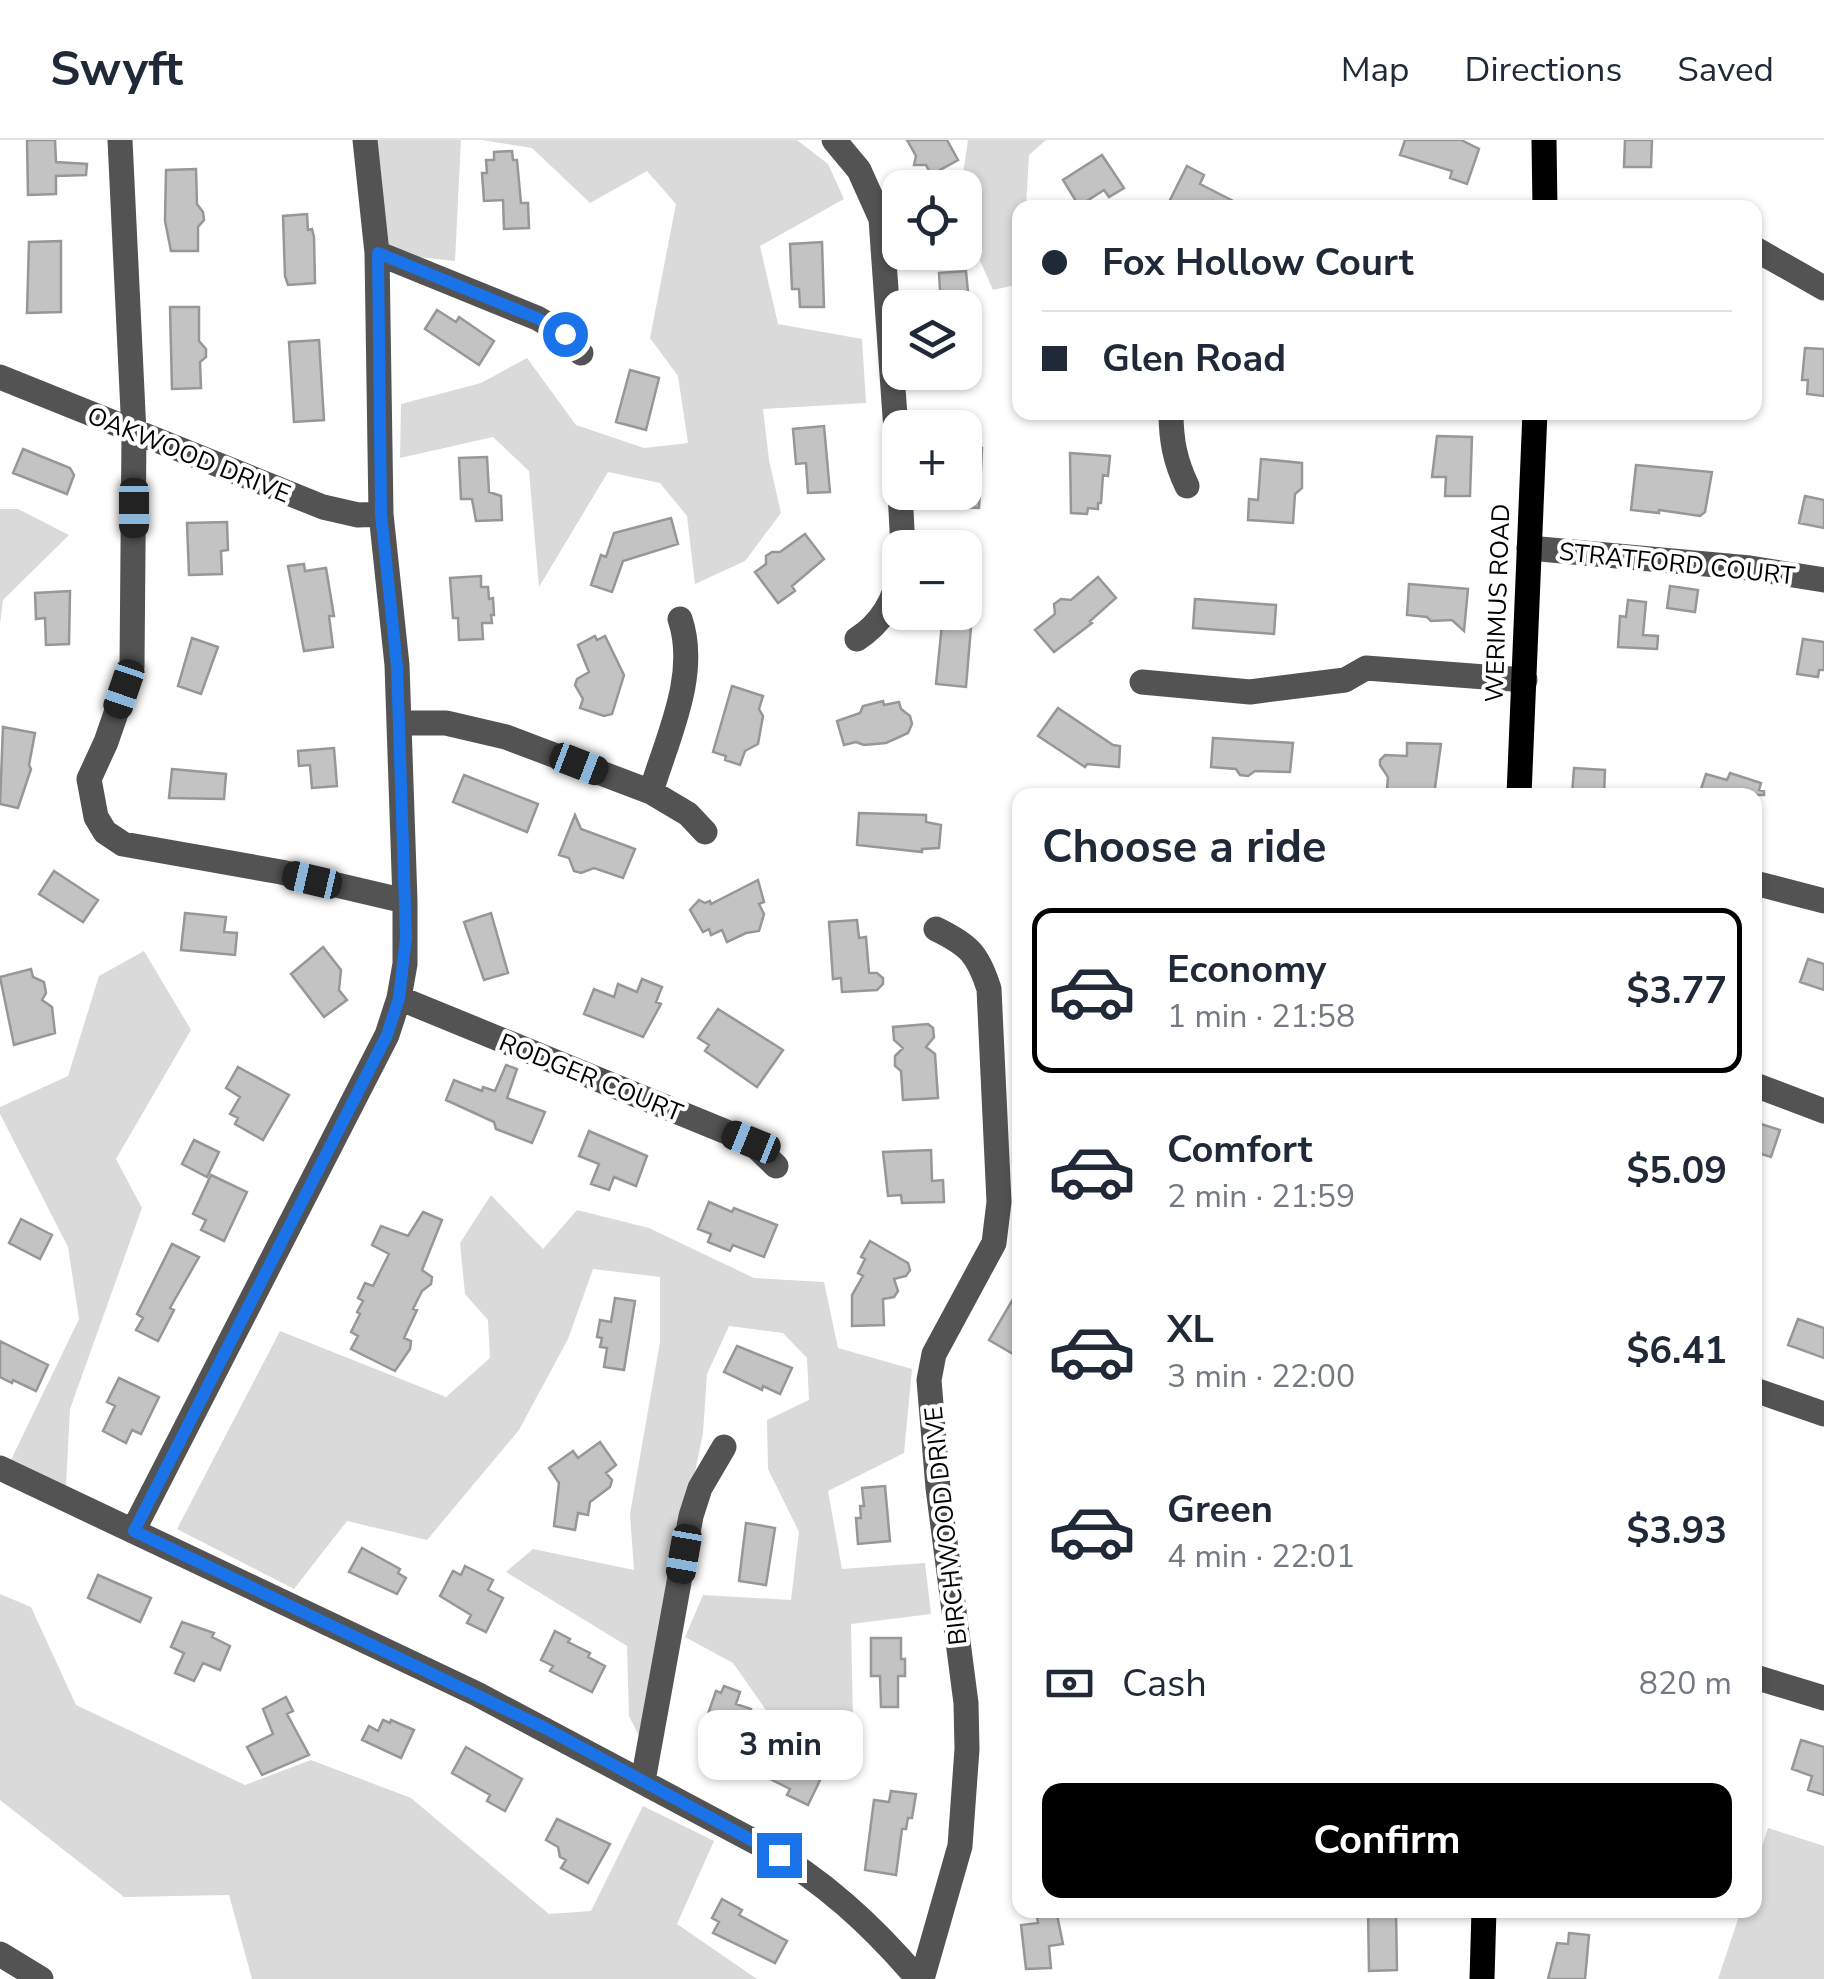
<!DOCTYPE html>
<html lang="en">
<head>
<meta charset="utf-8">
<style>
  body { margin:0; font-family:"Nunito Sans",sans-serif; background:#f2f2f3; color:#1f2937; height:100vh; display:flex; flex-direction:column; font-size:38px; white-space:nowrap }
  * { box-sizing:border-box; margin:0 }
  p { font-size:32px; color:#747a83 }
  .icon { flex:none; width:55px; height:55px; fill:none; stroke:currentColor; stroke-width:2; stroke-linecap:round; stroke-linejoin:round }
  .map { position:relative; flex:1; overflow:hidden }
  .details { position:absolute; left:1012px; top:648px; width:750px; height:1130px; display:flex; flex-direction:column; background:#fff; border-radius:20px; box-shadow:0 2px 8px #0004 }
  .details>* { flex:none }
  .guide { position:absolute; left:1012px; top:60px; width:750px; height:220px; border-radius:20px; box-shadow:0 2px 8px #0004; display:grid; align-content:center; height:220px; padding:0 30px; background:#fff }
  .controls { position:absolute; left:882px; top:30px; display:grid; gap:20px }
  .controls a { display:grid; place-items:center; width:100px; height:100px; border-radius:20px; background:#fff; box-shadow:0 2px 8px #0004; font-size:50px }
  .end { position:absolute; width:45px; height:45px; margin:-22px; border:12px solid #1a73e8; background:#fff; box-shadow:0 0 0 5px #fff }
  .from { border-radius:50% }
  .bubble { position:absolute; height:70px; border-radius:20px; background:#fff; box-shadow:0 2px 8px #0004; font-size:32px; font-weight:700; line-height:70px; text-align:center }
  .car { position:absolute; width:30px; height:60px; margin:-30px -15px; border-radius:12px; box-shadow:0 0 8px 2px #0007; background:linear-gradient(#222 24%,#8ab4d8 0 40%,#222 0 76%,#8ab4d8 0 86%,#222 0) }
  .guide b { display:flex; align-items:center; gap:35px; height:95px; font-size:38px }
  .guide b+b { border-top:2px solid #e0e1e3 }
  .guide i { width:25px; height:25px; background:#1f2937 }
  ul { padding:0; list-style:none }
  li { display:flex; align-items:center; gap:30px; height:165px; margin:0 20px 15px; padding:0 10px; border:5px solid transparent; border-radius:20px }
  li div { flex:1 }
  li b { display:block; font-size:38px }
  li em { font-style:normal; font-weight:700 }
  li.active { border-color:#000 }
  li>.icon { width:90px; height:90px; stroke-width:1.5 }
  h2 { padding:0 30px; font-size:45px; line-height:120px }
  .pay { display:flex; align-items:center; gap:25px; height:110px; padding:0 30px; font-size:38px }
  .pay p { margin-inline-start:auto }
  .button { display:flex; gap:20px; margin-top:auto; padding:20px 30px }
  .button a { flex:1; height:115px; border-radius:20px; background:#000; color:#fff; font-size:40px; font-weight:700; line-height:115px; text-align:center }
  header { display:flex; align-items:center; gap:60px; box-sizing:border-box; height:140px; padding:0 50px; background:#fff; border-bottom:2px solid #e0e1e3 }
  header strong { font-size:48px }
  nav { display:flex; gap:55px; margin-inline-start:auto; font-size:35px }
  .map>svg:first-child { display:block }
  .green { fill:#dadada }
  .building { fill:#c3c3c3; stroke:#979797; stroke-width:2.5 }
  .lines { fill:none; stroke-linecap:round; stroke-linejoin:round }
  .minor { stroke:#535353; stroke-width:25 }
  .major { stroke:#000; stroke-width:25 }
  .route { stroke:#1a73e8; stroke-width:12 }
  .labels { text-anchor:middle; stroke-width:8; stroke-linejoin:round; paint-order:stroke }
  .street-label { font-size:25px; fill:#000; stroke:#fff }
</style>
</head>
<body>
<header>
<strong>Swyft</strong>
<nav><a>Map</a><a>Directions</a><a>Saved</a></nav>
</header>
<div class="map">
<svg width="1824" height="1839" viewBox="0 0 1824 1839">
  <rect width="100%" height="100%" fill="#fff"/>
  <path class="green" d="M377 0H461L455 121 389 114Z
    M482 0H797L828 24 844 59 760 106 778 184 862 199 866 263 763 269 769 320 781 373 745 421 695 444 687 376 660 343 608 332 539 447 529 331 493 297 400 318 401 264 481 243 527 218 576 285 644 308 688 303 678 236 650 198 676 64 647 31 590 63 532 8Z
    M968 0H1046L1029 15 1026 67 1020 68V144L993 150 965 87V48L961 47Z
    M0 369H18L69 395 3 460 0 484Z
    M144 811 191 890 116 1019 142 1068 70 1269 66 1346 8 1326 79 1179 68 1107 0 974V967L68 936 99 836Z
    M491 1055 543 1109 577 1070 649 1088 754 1138 824 1142 838 1208 912 1229 904 1313 828 1351 842 1429 925 1423 931 1474 851 1484 854 1629 768 1573 733 1523 685 1497 703 1455 791 1460 799 1392 768 1329 767 1280 809 1260 807 1218 783 1193 729 1186 707 1234 703 1293 640 1598 629 1576 627 1506 506 1432 533 1409 634 1430 630 1374 660 1202V1137L593 1129 568 1199 519 1290 427 1400 347 1381 294 1449 177 1389 280 1191 446 1257 490 1218 488 1180 465 1154 460 1103Z
    M0 1454 31 1467 76 1565 245 1645 311 1620 411 1658 549 1774 591 1771 643 1666 714 1701 677 1784 757 1839H252L229 1755 124 1757 0 1660Z
    M1768 1688 1824 1706V1839H1718L1741 1770H1755V1727Z"/>
  <path class="building" d="M27 0H55L56 22 87 24 86 35 56 36V54L28 55Z
    M907 0H947L958 20 931 35 926 25H914L916 16Z
    M1405 0H1461L1479 9 1467 44 1450 38 1452 31 1400 15Z
    M1625 0H1652L1651 27H1624Z
    M512 11 513 20H517L521 63H528L529 88 504 89 503 60 484 61 482 33H487L486 20H494V12Z
    M1102 15 1124 48 1109 57 1104 50 1079 66 1063 40Z
    M1187 26 1204 35 1200 44 1247 68H1185L1170 60Z
    M196 29 197 64 203 72 204 80 198 87V111H171L165 81 166 30Z
    M307 74 308 90 312 89 314 97 315 143 288 145 285 136 283 76Z
    M61 101V172L27 173 29 102Z
    M822 102 824 167H800L799 149H792L790 104Z
    M966 131 969 163 963 164V168H941L939 133Z
    M170 167H199V201L206 209V217L200 222 201 248 172 249Z
    M437 170 456 182 459 177 494 201 479 225 425 189Z
    M319 200 324 280 294 282 289 202Z
    M1805 208 1824 209V256L1807 254 1808 240H1802Z
    M630 230 659 238 646 290 616 282Z
    M824 286 830 352 808 353 806 323 796 324 793 289Z
    M1437 296 1472 297 1470 356H1445L1446 337H1432Z
    M965 307 982 308 979 368 945 366V352H965Z
    M23 309 70 328 74 335 67 354 13 333Z
    M1070 313 1110 316 1108 336 1103 335 1101 363H1098V369L1088 368 1087 374 1071 373Z
    M487 317 489 352 501 356 502 380 476 381 472 359H461L459 318Z
    M1261 319 1302 323V348L1295 354 1293 383 1248 380 1249 359 1258 360Z
    M1636 325 1712 332 1705 372 1700 376 1659 370V373L1631 370Z
    M1805 356 1824 360V388L1799 383Z
    M671 378 678 404 623 421 612 452 591 445 601 415 606 417 614 393Z
    M227 382 228 410 221 411 222 434 189 435 187 383Z
    M805 394 824 419 792 446 795 451 778 463 755 432 766 424V416L772 412H780Z
    M304 424 305 431 326 428 334 476H329L333 507 304 511 288 426Z
    M481 436V447H488L489 459 493 458 494 475H491L492 483H482L483 499 459 500 458 478H453L450 438Z
    M1098 437 1116 458 1090 481 1092 483 1054 512 1035 490 1055 474 1054 464 1061 459 1071 460Z
    M1409 444 1468 449 1464 491 1452 480 1431 481 1427 477 1407 475Z
    M1670 446 1698 450 1695 472 1667 468Z
    M70 451 69 504 46 505 45 478 36 479 35 453Z
    M1195 459 1276 465 1274 494 1193 488Z
    M1628 460 1646 462 1643 495 1658 496 1657 509 1618 507 1620 476 1626 477Z
    M942 484 971 487 966 547 936 544Z
    M595 496 597 500 605 496 624 535 612 574 604 576 580 568 583 559 575 545 577 539 589 532 578 505Z
    M192 498 218 507 201 554 178 546Z
    M1803 499 1824 502V530H1819L1818 537 1797 534Z
    M732 546 763 556 759 569 763 576 758 604 745 611 740 625 725 620 726 616 713 612Z
    M883 561 884 565 899 562 901 569 910 576 912 584 908 593 886 603 864 605 856 602 844 605 837 581 860 573 863 566Z
    M1058 568 1113 605 1120 606 1119 627 1087 624 1085 627 1038 596Z
    M3 587 35 593 29 625 31 629 18 668 0 664Z
    M1213 598 1293 603 1290 632 1255 631 1248 636 1240 635 1236 629 1211 627Z
    M1407 603 1441 604 1434 655 1404 654V650L1387 649 1388 637 1380 625V620L1385 615 1407 616Z
    M334 608 337 646 312 648 310 625 299 626 298 611Z
    M1574 628 1605 630 1604 655H1572Z
    M172 629 226 634 224 659 169 658Z
    M1730 633 1761 643 1759 650 1764 651V655H1699L1706 634 1727 640Z
    M464 635 538 664 527 692 453 662Z
    M859 673 926 675V682L941 685 939 708 922 709V712L857 705Z
    M575 675 581 689 635 709 623 738 594 728 581 733 574 731 569 718 559 715Z
    M54 731 98 760 83 782 39 754Z
    M758 740 764 762 759 764 764 774 759 791 746 793 727 802 722 790 711 795 709 789 703 792 690 770 699 760 705 763 710 761 711 764Z
    M185 773 226 777 224 792 237 793 235 815 181 810Z
    M491 773 508 833 484 840 464 782Z
    M857 780 859 798 866 797 869 833H877L883 838V844L877 850 842 852 841 838 833 839 829 782Z
    M323 807 341 830 339 850 347 860 324 877 291 834Z
    M1808 819 1824 824V850L1800 842Z
    M31 829 33 837 44 842 46 853 42 860 52 867 55 893 14 905 0 837Z
    M642 839 662 847 656 862 661 864 643 897 584 874 594 849 614 857 618 844 637 852Z
    M718 869 783 910 757 947 705 911 709 905 698 898Z
    M928 884 933 888 934 897 926 907 935 914 938 958 903 960 901 931 895 926V916L903 908 894 900 893 887Z
    M506 925 517 929 507 958 545 972 532 1003 496 989 494 982 446 960 454 940 482 951 483 947 495 951Z
    M238 927 289 955 263 1000 235 984 238 978 230 974 240 957 226 948Z
    M1755 982 1780 990 1771 1017 1755 1012Z
    M589 991 647 1016 636 1046 614 1037 609 1050 591 1044 599 1024 579 1016Z
    M194 1000 219 1012 207 1037 182 1024Z
    M931 1010 932 1041 943 1040 944 1062 902 1063 901 1055 888 1056 883 1012Z
    M211 1035 247 1052 224 1101 201 1090 206 1080 193 1074Z
    M709 1062 732 1072 734 1068 777 1085 764 1117 733 1105 730 1111 708 1102 711 1094 698 1089Z
    M423 1072 442 1080 422 1130 432 1137 431 1144 422 1151 413 1169 417 1170 404 1198 411 1201 410 1209 395 1231 351 1209 358 1196 351 1192 360 1174 357 1172 363 1161 358 1158 365 1143 373 1146 389 1114 372 1105 381 1086 408 1096Z
    M21 1079 52 1095 40 1119 9 1103Z
    M870 1101 908 1123 910 1130 906 1136 894 1139 898 1151 894 1157 883 1159 884 1185 852 1186V1155L863 1136 858 1133 865 1119 861 1117Z
    M172 1104 199 1117 170 1168 174 1170 158 1201 136 1190 143 1178 137 1174Z
    M1020 1147V1218L989 1200Z
    M615 1158 635 1161 624 1230 604 1227 607 1208 600 1207 602 1198 597 1197 600 1180 611 1182Z
    M1798 1179 1824 1188V1218L1788 1205Z
    M0 1201 48 1225 36 1251 13 1240 12 1243 0 1237Z
    M737 1206 792 1228 780 1254 763 1246 762 1250 724 1232Z
    M119 1238 159 1257 141 1294 132 1290 126 1303 103 1291 115 1266 107 1262Z
    M600 1302 616 1325 606 1333 612 1340 610 1347 590 1362 588 1375 578 1373 575 1390 554 1386 559 1343 549 1328 573 1311 578 1318Z
    M885 1346 890 1401 858 1404 856 1378H861L860 1366H864L862 1348Z
    M746 1383 775 1388 766 1445 739 1441Z
    M362 1408 400 1429 398 1433 406 1438 397 1454 349 1432Z
    M465 1426 493 1440 488 1450 503 1458 486 1492 467 1483 471 1475 440 1456 453 1431 461 1435Z
    M98 1435 151 1458 140 1482 88 1458Z
    M182 1482 214 1493 212 1497 230 1506 220 1530 203 1523 194 1541 175 1533 184 1513 171 1507Z
    M555 1491 570 1499 568 1502 590 1513 588 1517 605 1526 592 1552 550 1531 553 1526 541 1520Z
    M871 1498H901V1519H905V1536H898V1567H881L880 1536H871Z
    M724 1546 740 1552 736 1564 751 1569 735 1611 713 1603 722 1579 708 1574 716 1551 721 1553Z
    M286 1557 293 1571 287 1574 309 1615 262 1635 247 1607 273 1594 263 1569Z
    M383 1580 390 1583 391 1580 414 1590 401 1618 362 1600 369 1586 378 1591Z
    M1801 1600 1824 1607V1655L1808 1650 1812 1636 1792 1629Z
    M466 1607 522 1639 505 1671 487 1661 490 1655 452 1633Z
    M769 1610 822 1636 808 1665 787 1655 790 1649 758 1633Z
    M891 1651 916 1654 912 1678H908L906 1689H902L896 1735 865 1730 874 1660 889 1662Z
    M557 1679 610 1704 588 1743 561 1728 566 1720 560 1717 558 1707 546 1700Z
    M722 1759 742 1770 739 1775 787 1801 775 1823 713 1793 719 1782 712 1778Z
    M1036 1770H1056L1063 1804 1049 1806 1051 1828 1026 1829 1021 1785 1038 1783Z
    M1368 1770H1396L1397 1830 1369 1831Z
    M1569 1793 1589 1795 1585 1839H1548L1557 1803 1568 1804Z"/>
  <g class="lines">
    <path class="minor" d="M120 0 134 293 132 527 106 602 89 639 96 677 105 692 123 704 281 732 405 761
      M834 0 859 30 881 79 900 347
      M1755 109 1824 148
      M377 113 537 178 565 194 581 213
      M0 237 323 367 358 375 381 374
      M1171 272C1171 300 1175 321 1187 346
      M900 352 903 408
      M1529 408 1750 428 1824 440
      M857 499C882 483 895 460 900 431
      M1142 542 1250 552 1345 540 1366 528 1525 540
      M400 583H446L506 597 651 652 688 674 705 692
      M651 652C667 598 699 535 680 479
      M1755 743 1824 761
      M399 858 751 1002 776 1026
      M1755 945 1824 971
      M1755 1250 1824 1274
      M0 1328 477 1554 761 1705C823 1740 872 1785 918 1839
      M133 1391 387 895 399 858 405 824V761L397 525 381 374 377 113 365 0
      M1755 1537 1824 1558
      M643 1641 691 1376 700 1348 724 1307
      M0 1814 41 1839
      M922 1839 960 1706 967 1609 966 1563 938 1348 929 1240 934 1214 994 1103 999 1062 989 849C978 814 969 805 936 789"/>
    <path class="major" d="M1544 0 1545 68
      M1519 655 1535 272
      M1482 1839 1484 1770"/>
  </g>
  <g class="lines">
    <path class="route" d="M565 194 537 178 378 113 381 374 397 526 406 797 399 858 387 895 134 1391 547 1589 779 1715"/>
  </g>
  <g class="labels">
    <g class="street-label">
      <text transform="translate(189 314) rotate(22)" y="9">OAKWOOD DRIVE</text>
      <text transform="translate(1677 423) rotate(6)" y="9">STRATFORD COURT</text>
      <text transform="translate(1497 463) rotate(-88)" y="9">WERIMUS ROAD</text>
      <text transform="translate(591 937) rotate(22)" y="9">RODGER COURT</text>
      <text transform="translate(945 1386) rotate(-96)" y="9">BIRCHWOOD DRIVE</text>
    </g>
  </g>
</svg>
<div class="controls">
<a><svg class="icon" aria-label="locate" viewBox="0 0 24 24"><circle cx="12" cy="12" r="6"/><path d="M12 2v4M12 18v4M2 12h4M18 12h4"/></svg></a>
<a><svg class="icon" aria-label="layers" viewBox="0 0 24 24"><path d="M12 4l9 5-9 5-9-5zM3 14l9 5 9-5"/></svg></a>
<a>+</a>
<a>−</a>
</div>
<i class="end from" style="left:565px;top:194px"></i>
<i class="end" style="left:779px;top:1715px"></i>
<div class="bubble" style="left:698px;top:1570px;width:165px">3 min</div>
<i class="car" style="left:134px;top:368px;rotate:180deg"></i>
<i class="car" style="left:124px;top:549px;rotate:199deg"></i>
<i class="car" style="left:579px;top:624px;rotate:111deg"></i>
<i class="car" style="left:312px;top:740px;rotate:283deg"></i>
<i class="car" style="left:751px;top:1002px;rotate:292deg"></i>
<i class="car" style="left:684px;top:1414px;rotate:190deg"></i>
<div class="guide">
<b><i class="from"></i>Fox Hollow Court</b>
<b><i></i>Glen Road</b>
</div>
<section class="details">
<h2>Choose a ride</h2>
<ul>
<li class="active"><svg class="icon" aria-label="car" viewBox="0 0 24 24"><path d="M5 17H2v-5l4-1 3-4h7l3 4 3 1v5h-3M9 17h6M6 11h13"/><circle cx="7" cy="17" r="2"/><circle cx="17" cy="17" r="2"/></svg><div><b>Economy</b><p>1 min · 21:58</p></div><em>$3.77</em></li>
<li><svg class="icon" aria-label="car" viewBox="0 0 24 24"><path d="M5 17H2v-5l4-1 3-4h7l3 4 3 1v5h-3M9 17h6M6 11h13"/><circle cx="7" cy="17" r="2"/><circle cx="17" cy="17" r="2"/></svg><div><b>Comfort</b><p>2 min · 21:59</p></div><em>$5.09</em></li>
<li><svg class="icon" aria-label="car" viewBox="0 0 24 24"><path d="M5 17H2v-5l4-1 3-4h7l3 4 3 1v5h-3M9 17h6M6 11h13"/><circle cx="7" cy="17" r="2"/><circle cx="17" cy="17" r="2"/></svg><div><b>XL</b><p>3 min · 22:00</p></div><em>$6.41</em></li>
<li><svg class="icon" aria-label="car" viewBox="0 0 24 24"><path d="M5 17H2v-5l4-1 3-4h7l3 4 3 1v5h-3M9 17h6M6 11h13"/><circle cx="7" cy="17" r="2"/><circle cx="17" cy="17" r="2"/></svg><div><b>Green</b><p>4 min · 22:01</p></div><em>$3.93</em></li>
</ul>
<div class="pay"><svg class="icon" aria-label="cash" viewBox="0 0 24 24"><path d="M3 7h18v10H3z"/><circle cx="12" cy="12" r="2"/></svg>Cash<p>820 m</p></div>
<div class="button"><a>Confirm</a></div>
</section>
</div>
</body>
</html>
